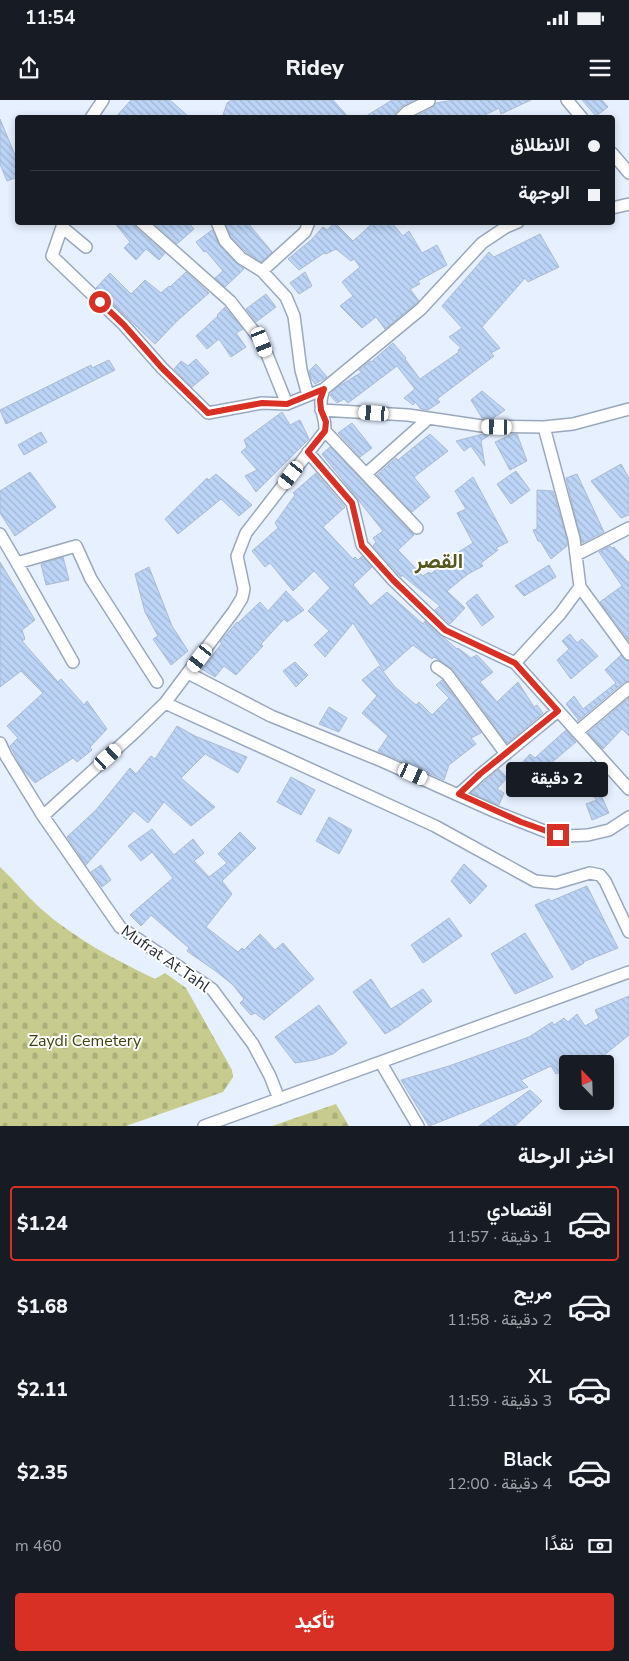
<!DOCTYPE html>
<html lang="ar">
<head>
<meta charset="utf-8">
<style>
  body { margin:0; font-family:"Nunito Sans",Vazirmatn,sans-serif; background:#20242c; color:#f1f3f6; direction:rtl; height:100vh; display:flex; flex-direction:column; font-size:19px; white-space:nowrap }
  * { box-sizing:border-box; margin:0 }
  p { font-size:16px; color:#9ea1a6 }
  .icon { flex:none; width:28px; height:28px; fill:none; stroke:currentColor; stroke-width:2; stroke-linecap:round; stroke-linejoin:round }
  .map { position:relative; height:1026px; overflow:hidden; direction:ltr }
  .side { display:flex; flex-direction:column; background:#171b24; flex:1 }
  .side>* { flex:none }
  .banner { position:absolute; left:15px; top:15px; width:600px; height:110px; border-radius:5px; box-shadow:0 2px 8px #0003; direction:rtl; display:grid; align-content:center; height:110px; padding:0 15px; background:#171b24 }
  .needle { width:32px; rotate:337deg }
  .buttons { position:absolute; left:559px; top:955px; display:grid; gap:10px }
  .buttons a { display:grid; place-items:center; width:55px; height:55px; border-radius:5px; background:#171b24; box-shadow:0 2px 8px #0003; font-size:25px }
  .end { position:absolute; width:22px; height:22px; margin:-11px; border:6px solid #d93025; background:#fff; box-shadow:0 0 0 2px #fff }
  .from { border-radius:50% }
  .bubble { position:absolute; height:35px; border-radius:5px; background:#171b24; box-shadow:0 2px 8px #0003; font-size:16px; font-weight:800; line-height:35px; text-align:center; direction:rtl }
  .car { position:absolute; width:15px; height:30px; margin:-15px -8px; border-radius:6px; box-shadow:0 0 4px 1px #0007; background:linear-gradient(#fff 24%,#345 0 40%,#fff 0 76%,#345 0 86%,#fff 0) }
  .banner b { display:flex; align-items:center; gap:18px; height:48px; font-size:19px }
  .banner b+b { border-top:1px solid #363941 }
  .banner i { width:12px; height:12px; background:#f1f3f6 }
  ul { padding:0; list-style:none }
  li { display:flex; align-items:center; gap:15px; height:75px; margin:0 10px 8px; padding:0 5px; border:2px solid transparent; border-radius:5px }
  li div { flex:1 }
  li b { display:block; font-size:19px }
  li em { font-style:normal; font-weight:800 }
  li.current { border-color:#d93025 }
  li>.icon { width:45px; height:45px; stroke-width:1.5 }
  h2 { padding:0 15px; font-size:22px; line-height:60px }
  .pay { display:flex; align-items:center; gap:12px; height:55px; padding:0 15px; font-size:19px }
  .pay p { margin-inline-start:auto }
  .button { display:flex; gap:10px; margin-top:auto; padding:10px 15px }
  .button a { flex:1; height:58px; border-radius:5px; background:#d93025; color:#fff; font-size:20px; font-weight:800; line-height:58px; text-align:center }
  .status { display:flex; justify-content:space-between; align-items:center; height:35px; padding:0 25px; background:#171b24; direction:ltr }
  .status svg { height:14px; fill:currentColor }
  header { display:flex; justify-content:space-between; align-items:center; height:65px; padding:0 15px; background:#171b24; font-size:22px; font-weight:800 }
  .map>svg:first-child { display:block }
  .cemetery { fill:url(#cemetery-stones) }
  .building { fill:url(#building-back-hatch); stroke:#acbbd1 }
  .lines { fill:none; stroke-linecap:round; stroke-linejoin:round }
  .minor-casing { stroke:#99a8bd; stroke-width:14 }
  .minor { stroke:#fff; stroke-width:11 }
  .route { stroke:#d93025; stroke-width:6 }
  .labels { text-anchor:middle; stroke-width:4; stroke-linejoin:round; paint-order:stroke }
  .street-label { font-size:16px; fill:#252b34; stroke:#fff }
  .park-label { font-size:16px; fill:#3f410c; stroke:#fff }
  .district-label { font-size:21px; font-weight:bold; fill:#55581d; stroke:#fff }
</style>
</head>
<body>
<div class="status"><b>11:54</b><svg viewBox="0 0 49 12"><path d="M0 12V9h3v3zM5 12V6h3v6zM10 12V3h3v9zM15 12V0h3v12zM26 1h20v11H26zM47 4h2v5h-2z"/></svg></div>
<header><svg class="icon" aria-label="menu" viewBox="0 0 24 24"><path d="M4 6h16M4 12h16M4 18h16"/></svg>Ridey<svg class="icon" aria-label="share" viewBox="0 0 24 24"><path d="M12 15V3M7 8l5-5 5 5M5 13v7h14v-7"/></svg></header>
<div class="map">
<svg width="629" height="1026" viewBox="0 0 629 1026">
  <defs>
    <pattern id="cemetery-stones" width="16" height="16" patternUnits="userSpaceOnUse" patternTransform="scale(1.25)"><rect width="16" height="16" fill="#c7cc8e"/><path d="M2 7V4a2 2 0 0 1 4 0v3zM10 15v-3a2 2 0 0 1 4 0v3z" fill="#abaf7b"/></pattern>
    <pattern id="building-back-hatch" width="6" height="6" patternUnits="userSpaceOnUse" patternTransform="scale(1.25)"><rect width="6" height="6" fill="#bcd4f6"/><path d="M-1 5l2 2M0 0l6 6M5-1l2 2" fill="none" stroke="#a1b6d4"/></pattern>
  </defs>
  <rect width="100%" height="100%" fill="#e7f0fe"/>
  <path class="cemetery" d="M0 767C14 780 26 795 40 808 75 839 114 859 155 879L165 873 186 888 232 970 233 977 223 992 126 1026H0Z
    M336 1004 349 1026H272Z"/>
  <path class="building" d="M131 0H170L190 18H115Z
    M231 0H333L349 18H222L227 3Z
    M392 0H414L402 6 395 13 394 18H363Z
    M454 0H531L501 14 499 8 479 18H413L432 8 436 3Z
    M582 0H602L608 7 596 16Z
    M0 19 18 62V77L7 81 0 64Z
    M114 122H134L136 128 165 153 159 160 146 149 136 160 124 148 130 142Z
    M153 122H188L194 129 177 144Z
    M225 122H247L272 152 261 162 246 152 231 137Z
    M374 122H391L403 136 409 131 422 153 437 145 447 165 418 181 420 184 410 189 419 201 385 229 376 217 362 228 340 206 353 196 342 182 360 167 354 159 351 161 336 149 326 154 324 153 299 170 288 159 311 140 323 127 327 130 335 123 353 141Z
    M212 130 220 146 236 163 244 169 225 187 215 178 223 171 206 151 204 152 196 142Z
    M540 134 559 167 528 182 525 178 482 227 500 248 491 253 494 256 437 299 440 302 428 310 421 309 415 302 413 305 404 298 415 289 397 266 348 303 344 299 337 303 330 295 336 288 362 272 359 270 370 261 371 262 393 243 406 258 405 259 420 279 459 252 458 250 461 248 449 237 462 228 442 206 489 152 494 157Z
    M186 172 209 193 177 221 155 244 96 188 110 173 131 194 145 180 161 193 169 186 170 187Z
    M305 172 312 186 299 194 290 183Z
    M266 194 276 207 256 222 246 209Z
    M225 207 243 229 236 233 246 247 231 257 219 239 207 249 196 236 218 216 217 215Z
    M196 259 209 273 192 287 174 269 181 261 188 266Z
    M109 260 115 270 6 324 0 310 91 265 92 268Z
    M316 264 327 277 315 284 312 280 309 271Z
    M482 291 505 310 492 319 482 318 471 300Z
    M282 312 290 325 300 320 309 339 256 392 245 376 257 370 241 352 247 347 244 340Z
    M352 323 372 348 360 357 338 333Z
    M41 332 47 342 24 355 18 345Z
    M430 334 448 351 414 377 430 397 412 412 377 375 396 358 398 360Z
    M483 334H489V335L481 341 485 366 471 346 464 351 456 341Z
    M513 334H517L527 361 510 370 495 342Z
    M330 347 414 435 398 450 423 476 429 472 431 474 447 459 473 443 457 413 466 409 455 391 473 377 508 442 496 448 498 450 481 463 483 466 468 474 447 491 465 508 450 524 435 510 440 506 402 475 401 477 373 446 376 442 373 438 383 431 322 354Z
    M621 364 629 378V415L621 418 591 381Z
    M516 371 530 390 511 404 497 384Z
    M30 372 56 407 15 436 0 413V391Z
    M316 373 345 407 323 427 353 459 355 457 358 460 362 456 372 467 353 485 371 506 387 492 423 524 425 521 457 549 458 548 471 558 477 555 493 572 480 582 497 602 518 582 534 607 537 605 543 613 507 643 453 569 434 557 432 559 413 545 384 571 353 523 325 557 314 545 329 531 308 511 330 488 314 471 293 491 270 463 265 467 252 451 278 428 275 423 295 395 293 393Z
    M216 374 252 405 239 416 221 399 178 434 165 419 207 378 209 380Z
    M577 374 604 432 582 443 566 378Z
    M537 390 553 391 567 440V446L551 459 540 441H538L533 430 537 429Z
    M610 446 612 448 614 447 629 463V541L600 502 622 486 599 452Z
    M63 457 69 480 46 485 41 464Z
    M0 462 35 520 22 530 25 539 22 541 58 582 61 579 84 605 87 601 107 629 90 647 92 650 77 662 73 658 35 683 23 670 10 646 18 638 7 626 43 593 21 571 0 587Z
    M549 465 556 477 524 496 515 486Z
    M149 467 172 526 188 551 171 565 153 539 158 536 145 512 135 474Z
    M286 491 304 510 287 522 284 519 261 544 263 546 236 575 224 566 215 577 202 569 222 543 220 542 237 522 238 523 260 502 268 511Z
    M477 494 494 517 482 526 466 503Z
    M570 534 577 543 582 539 598 556 571 579 557 560 569 549 562 541Z
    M621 555 626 561H629V581L624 582 578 621V619L566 604 574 596 583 609 616 583 605 570Z
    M295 562 308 575 296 587 283 571Z
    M379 566 394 586 416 605 419 602 432 615 449 598 436 585 442 580 481 633 471 638 476 644 449 665 444 680 378 651 388 636 362 613 377 596 362 580Z
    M629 598V636L622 629 603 649 588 633Z
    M329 607 347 618 339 632 319 624Z
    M177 626 195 636 247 657 238 673 205 654 181 678 215 707 191 726 164 702 148 723 134 711 86 765 67 737 96 710 130 668 136 674 151 656 155 659Z
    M566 630 576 642 532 679 521 664 530 654 535 658Z
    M591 661 605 675 596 684 609 713 592 720 586 704 597 700 574 680Z
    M499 669 507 678 497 689 504 693 499 705 471 693Z
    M291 677 315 690 301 715 277 702Z
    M329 717 352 730 339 754 316 741Z
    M152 729 174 755 193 739 204 753 194 761 209 777 227 763 218 754 240 732 256 748 222 781 232 794 206 827 238 852 242 848 244 850 260 834 275 850 283 843 314 879 264 920 255 913 251 915 240 903 244 899 233 885 217 872 187 851 189 848 151 815 141 826 130 815 173 778 152 752 141 761 128 746Z
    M464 764 487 786 470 804 451 781Z
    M101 765 111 780 102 787 91 772Z
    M587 786 618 848 583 862 584 863 572 870 535 805 549 799 551 801Z
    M449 818 462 836 423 863 411 845Z
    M525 833 553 877 515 894 491 854Z
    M371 879 391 909 423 889 432 901 399 926 385 934 353 892Z
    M629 896V935L603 956 583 961 578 964H568V969L556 974 551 966 521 980 528 987 429 1026 401 980 449 966 529 937 552 922 554 925 564 918 568 922 577 914 585 926 599 918 595 910Z
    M319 905 347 943 333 954 314 960 295 963 275 937Z
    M530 990 542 1001 515 1026H479Z"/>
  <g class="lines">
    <defs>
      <path id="minor" d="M567 0 582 18
        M91 18 103 0
        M401 18 407 12 429 1
        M612 53 629 73
        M612 108 629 104
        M62 122V127L86 147
        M141 122 230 201 262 242 287 304 324 289
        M217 122 225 141 241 158 262 171 286 197 294 216 301 270 308 295
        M62 127 52 156 124 225 162 268 208 313 262 303 287 304
        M262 171 305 132 309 122
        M321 310 408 315 482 326 544 327 573 324 629 309
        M325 331 417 428
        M308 352 352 403 362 445 393 480 445 530 515 563 629 689
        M367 373 429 318
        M0 434 17 463 76 446 91 479 157 582
        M576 455 629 428
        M17 463 73 562
        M580 487 629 554
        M515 563 560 514 580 487 574 439 544 327
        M437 567 447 574 506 654
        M188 573 271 616 382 661 496 712 547 732 567 736 588 735 609 730 629 717
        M165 603 435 726 535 781 556 783 590 773 600 775 605 781 629 832
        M577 632 629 588
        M0 643 6 656 43 716 120 827 212 889 253 944 270 976 279 999
        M459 694 480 675 558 611
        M43 716 134 633 165 603 234 511 242 498 244 489 237 456 246 433 325 331C326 312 316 310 324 289L421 209 482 143 506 127 518 122
        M381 963 418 1026
        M204 1026 629 872"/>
    </defs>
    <use href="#minor" class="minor-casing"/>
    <use href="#minor" class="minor"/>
  </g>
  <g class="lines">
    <path class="route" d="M100 202 124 225 162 268 208 313 262 303 287 304 324 289 320 300 321 310 326 322 325 331 308 352 352 403 362 446 393 480 445 530 515 563 558 611 480 674 459 694 521 722 558 735"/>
  </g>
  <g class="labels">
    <g class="street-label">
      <text transform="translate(166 858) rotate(35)" y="6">Mufrat At Tahl</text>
    </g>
    <g class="park-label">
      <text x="85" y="946">Zaydi Cemetery</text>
    </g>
    <g class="district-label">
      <text x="439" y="468">القصر</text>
    </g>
  </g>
</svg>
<div class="buttons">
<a><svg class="needle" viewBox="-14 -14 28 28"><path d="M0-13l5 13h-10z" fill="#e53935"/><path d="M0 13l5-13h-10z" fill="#9ea1a6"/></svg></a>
</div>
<i class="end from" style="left:100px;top:202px"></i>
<i class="end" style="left:558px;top:735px"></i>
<div class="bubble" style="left:506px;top:662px;width:102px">2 دقيقة</div>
<i class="car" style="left:262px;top:242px;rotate:158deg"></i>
<i class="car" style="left:374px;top:313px;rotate:274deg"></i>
<i class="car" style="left:497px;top:327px;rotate:271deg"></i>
<i class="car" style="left:291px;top:375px;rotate:217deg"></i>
<i class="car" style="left:200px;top:558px;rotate:217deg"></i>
<i class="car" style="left:108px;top:657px;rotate:48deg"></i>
<i class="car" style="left:413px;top:674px;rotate:114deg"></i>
<div class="banner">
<b><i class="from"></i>الانطلاق</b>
<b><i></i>الوجهة</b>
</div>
</div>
<section class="side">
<h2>اختر الرحلة</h2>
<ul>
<li class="current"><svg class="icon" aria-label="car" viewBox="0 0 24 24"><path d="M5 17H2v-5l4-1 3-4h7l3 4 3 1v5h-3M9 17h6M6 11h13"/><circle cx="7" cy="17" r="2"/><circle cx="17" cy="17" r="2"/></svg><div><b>اقتصادي</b><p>1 دقيقة · 11:57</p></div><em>$1.24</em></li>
<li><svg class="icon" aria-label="car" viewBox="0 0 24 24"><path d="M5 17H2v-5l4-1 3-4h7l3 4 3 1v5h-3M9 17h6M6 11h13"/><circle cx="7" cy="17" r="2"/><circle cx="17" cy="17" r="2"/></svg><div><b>مريح</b><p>2 دقيقة · 11:58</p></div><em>$1.68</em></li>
<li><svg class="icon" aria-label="car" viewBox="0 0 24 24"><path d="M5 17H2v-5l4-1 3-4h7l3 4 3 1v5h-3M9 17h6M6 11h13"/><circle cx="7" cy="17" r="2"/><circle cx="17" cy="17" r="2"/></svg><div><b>XL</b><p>3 دقيقة · 11:59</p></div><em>$2.11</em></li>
<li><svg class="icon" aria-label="car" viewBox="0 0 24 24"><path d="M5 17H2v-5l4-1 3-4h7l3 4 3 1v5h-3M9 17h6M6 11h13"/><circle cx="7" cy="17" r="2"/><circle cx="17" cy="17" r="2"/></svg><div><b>Black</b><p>4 دقيقة · 12:00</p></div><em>$2.35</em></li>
</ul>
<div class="pay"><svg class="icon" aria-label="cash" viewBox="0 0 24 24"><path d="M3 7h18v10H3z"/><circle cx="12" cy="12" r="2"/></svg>نقدًا<p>460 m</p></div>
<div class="button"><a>تأكيد</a></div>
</section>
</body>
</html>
